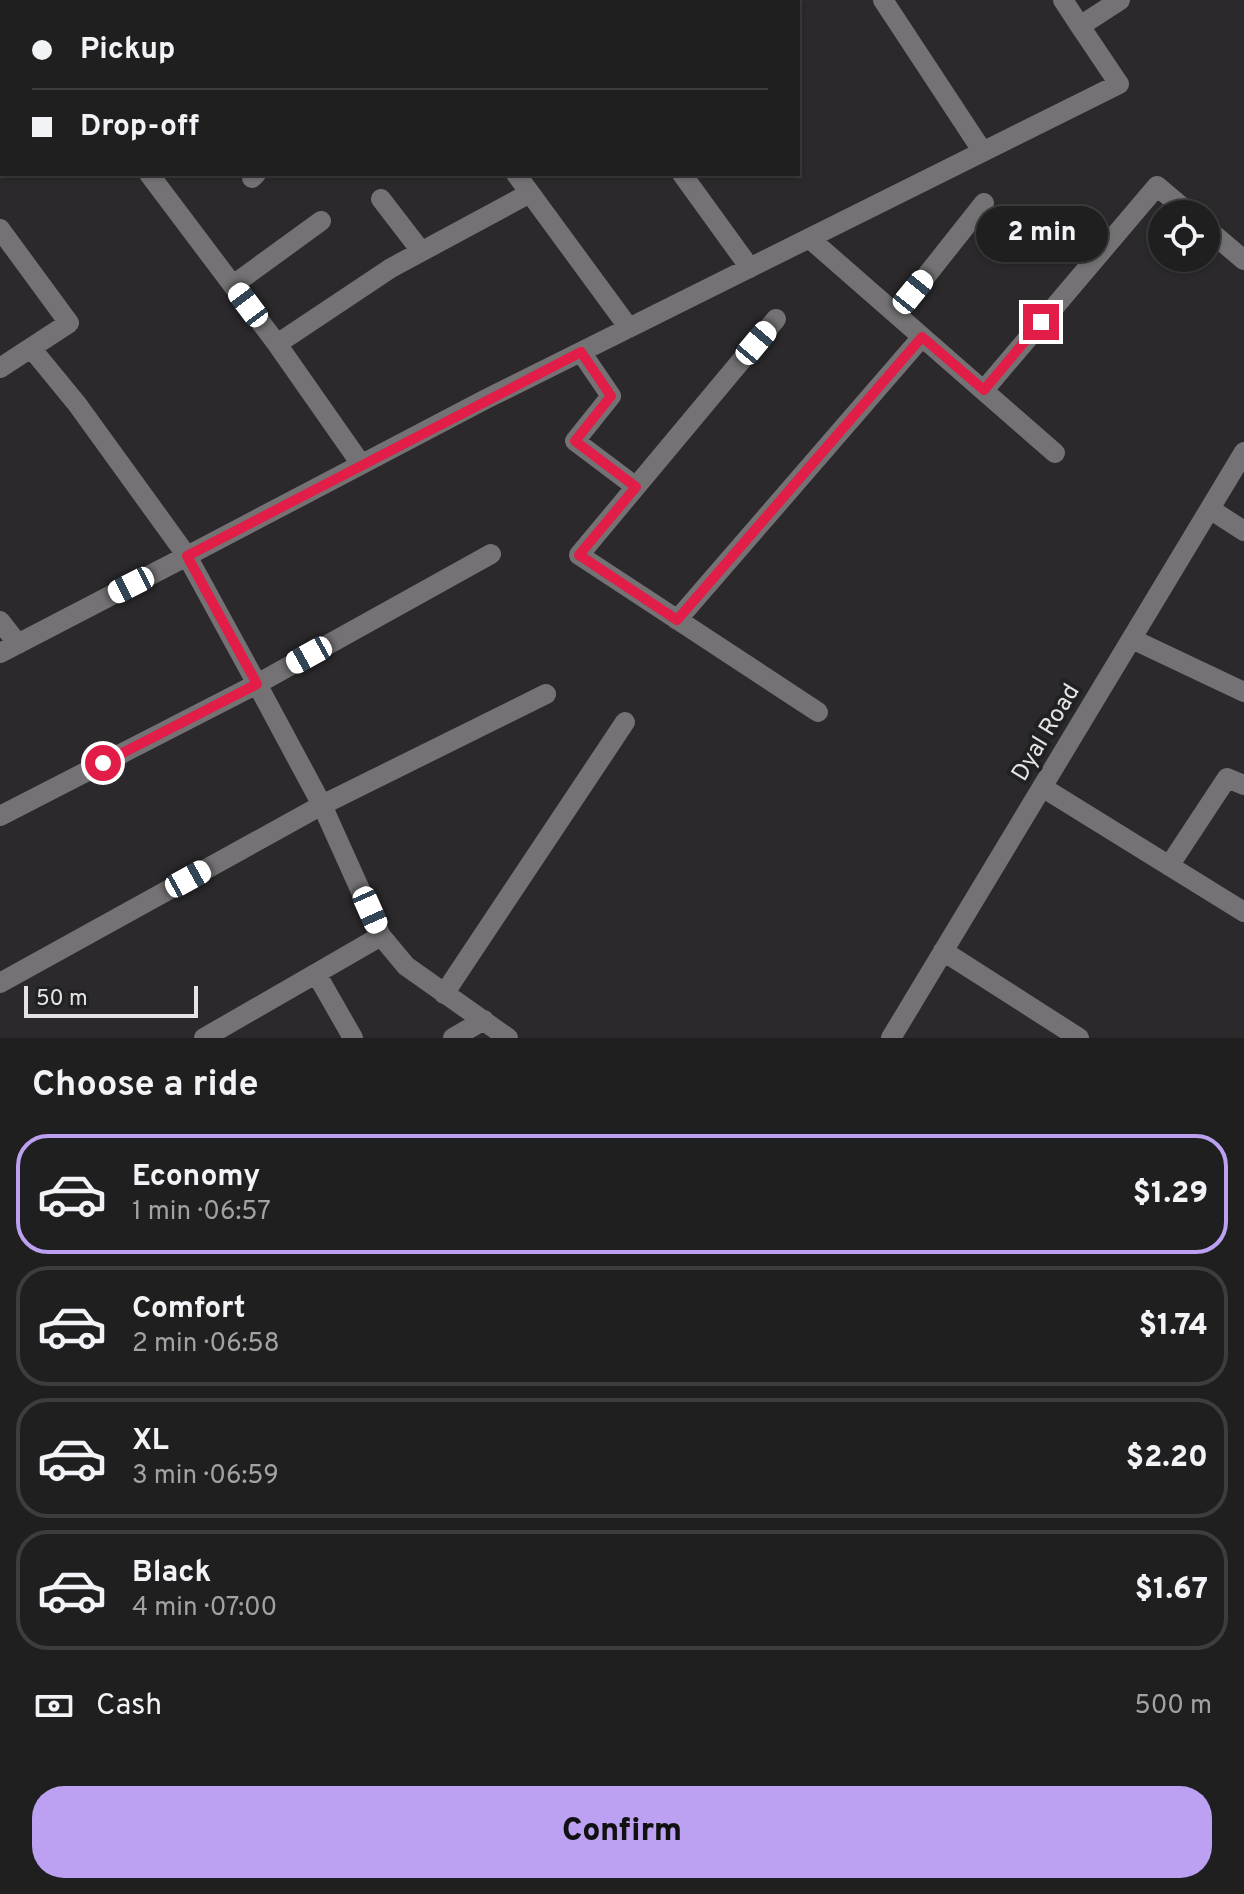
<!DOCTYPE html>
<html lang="en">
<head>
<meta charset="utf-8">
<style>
  body { margin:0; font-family:Overpass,sans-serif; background:#2d2c2d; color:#f1f3f6; height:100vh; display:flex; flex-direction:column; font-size:30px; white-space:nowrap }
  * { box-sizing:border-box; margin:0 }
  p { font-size:26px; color:#a2a2a5 }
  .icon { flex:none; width:44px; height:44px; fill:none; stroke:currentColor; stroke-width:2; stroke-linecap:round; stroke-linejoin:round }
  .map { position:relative; height:1038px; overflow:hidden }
  .sheet { display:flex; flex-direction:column; background:#201f20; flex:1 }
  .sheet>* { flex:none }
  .top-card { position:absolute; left:0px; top:0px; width:800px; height:176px; box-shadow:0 2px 6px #0004,0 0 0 2px #3d3d3e; display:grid; align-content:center; height:176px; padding:0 32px; background:#201f20 }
  .buttons { position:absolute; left:1148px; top:200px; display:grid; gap:16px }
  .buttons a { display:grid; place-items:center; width:72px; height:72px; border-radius:50%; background:#201f20; box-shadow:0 2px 6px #0004,0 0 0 2px #3d3d3e; font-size:40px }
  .scale { position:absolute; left:24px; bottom:20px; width:174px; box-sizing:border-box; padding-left:8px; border:4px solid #e5e4e5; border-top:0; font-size:22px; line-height:28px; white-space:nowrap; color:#e5e4e5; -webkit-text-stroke:6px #212022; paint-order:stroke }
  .end { position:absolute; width:36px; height:36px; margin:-18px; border:10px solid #e11d48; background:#fff; box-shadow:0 0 0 4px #fff }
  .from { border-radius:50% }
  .bubble { position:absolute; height:56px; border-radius:28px; background:#201f20; box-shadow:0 2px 6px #0004,0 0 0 2px #3d3d3e; font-size:26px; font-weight:800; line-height:56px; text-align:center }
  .car { position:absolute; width:24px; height:48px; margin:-24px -12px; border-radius:10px; box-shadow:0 0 6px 2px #0007; background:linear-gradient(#fff 24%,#345 0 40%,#fff 0 76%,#345 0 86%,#fff 0) }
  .top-card b { display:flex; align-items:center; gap:28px; height:76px; font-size:30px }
  .top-card b+b { border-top:2px solid #3d3d3e }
  .top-card i { width:20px; height:20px; background:#f1f3f6 }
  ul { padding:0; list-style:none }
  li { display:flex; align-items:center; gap:24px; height:120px; margin:0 16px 12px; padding:0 16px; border:4px solid #3d3d3e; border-radius:32px }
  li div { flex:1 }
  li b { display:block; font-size:30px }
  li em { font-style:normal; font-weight:800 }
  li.current { border-color:#bca0f2 }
  li>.icon { width:72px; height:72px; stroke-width:1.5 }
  h2 { padding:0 32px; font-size:36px; line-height:96px }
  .pay { display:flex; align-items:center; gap:20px; height:88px; padding:0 32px; font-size:30px }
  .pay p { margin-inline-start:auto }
  .action { display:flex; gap:16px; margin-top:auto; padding:16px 32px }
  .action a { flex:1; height:92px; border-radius:32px; background:#bca0f2; color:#111; font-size:32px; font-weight:800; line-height:92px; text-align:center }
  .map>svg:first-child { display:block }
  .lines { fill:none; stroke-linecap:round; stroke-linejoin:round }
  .minor { stroke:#747274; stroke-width:20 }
  .route { stroke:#e11d48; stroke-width:10 }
  .labels { text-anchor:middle; stroke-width:8; stroke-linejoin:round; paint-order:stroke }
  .street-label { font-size:24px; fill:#e5e4e5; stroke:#212022 }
</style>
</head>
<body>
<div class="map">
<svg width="1244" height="1038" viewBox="0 0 1244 1038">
  <rect width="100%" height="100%" fill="#2b292b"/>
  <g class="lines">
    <path class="minor" d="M12 0 13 2
      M258 0 259 2
      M384 0 386 2
      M883 0 983 152
      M1063 0 1080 26 1120 0
      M100 2 103 0
      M294 2 297 0
      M527 2 530 0
      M705 2 708 0
      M0 81 2 79
      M149 174 277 344 361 464
      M516 174 629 328
      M682 174 750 268
      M252 178 256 174
      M381 199 421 251
      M1206 228 1244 260
      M0 229 69 323 0 368
      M809 238 1055 453
      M233 285 321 221
      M896 314 984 203
      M776 319 579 555 818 712
      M277 344 391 268 530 193
      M31 348 77 404 187 556 486 399 1119 84 1080 26
      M581 352 611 396 575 441 636 487
      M984 390 1157 186 1190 214
      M1210 509 1244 531
      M677 620 922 337
      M0 621 18 644
      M1132 639 1244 692
      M0 653 187 556 257 684 0 816
      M1042 787 1244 912
      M1169 866 1227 778 1244 785
      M943 951 1079 1038
      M317 975 353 1038
      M0 983 322 805 257 684 491 554
      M444 994 625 722
      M204 1038 381 936
      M453 1038 484 1020
      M508 1038 406 966 381 936 322 805 546 694
      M891 1038 1244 452"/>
  </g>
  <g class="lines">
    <path class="route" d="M103 763 257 684 187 556 581 352 611 396 575 441 636 487 579 555 677 620 922 337 984 390 1041 322"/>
  </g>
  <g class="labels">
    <g class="street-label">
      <text transform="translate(1045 732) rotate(-59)" y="8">Dyal Road</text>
    </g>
  </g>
</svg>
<div class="buttons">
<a><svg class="icon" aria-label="locate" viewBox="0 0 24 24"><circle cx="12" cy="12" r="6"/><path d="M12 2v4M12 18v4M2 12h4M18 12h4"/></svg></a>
</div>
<div class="scale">50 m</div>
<i class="end from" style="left:103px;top:763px"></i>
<i class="end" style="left:1041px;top:322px"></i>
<div class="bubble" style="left:976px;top:206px;width:132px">2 min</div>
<i class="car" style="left:913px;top:292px;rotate:39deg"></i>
<i class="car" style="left:248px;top:305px;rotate:323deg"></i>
<i class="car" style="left:756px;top:343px;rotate:40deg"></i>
<i class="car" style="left:131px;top:585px;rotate:243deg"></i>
<i class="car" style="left:309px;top:655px;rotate:241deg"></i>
<i class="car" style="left:188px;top:879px;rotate:61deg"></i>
<i class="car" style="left:370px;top:910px;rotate:156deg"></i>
<div class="top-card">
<b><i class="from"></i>Pickup</b>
<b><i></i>Drop-off</b>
</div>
</div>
<section class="sheet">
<h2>Choose a ride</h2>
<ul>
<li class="current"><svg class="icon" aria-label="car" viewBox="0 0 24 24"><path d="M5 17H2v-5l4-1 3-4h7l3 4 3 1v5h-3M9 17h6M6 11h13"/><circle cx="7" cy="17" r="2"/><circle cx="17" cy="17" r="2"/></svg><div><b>Economy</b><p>1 min · 06:57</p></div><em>$1.29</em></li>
<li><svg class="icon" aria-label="car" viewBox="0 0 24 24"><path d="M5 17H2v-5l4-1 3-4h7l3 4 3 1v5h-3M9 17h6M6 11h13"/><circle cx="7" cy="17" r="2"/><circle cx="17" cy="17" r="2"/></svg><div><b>Comfort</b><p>2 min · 06:58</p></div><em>$1.74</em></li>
<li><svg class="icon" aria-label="car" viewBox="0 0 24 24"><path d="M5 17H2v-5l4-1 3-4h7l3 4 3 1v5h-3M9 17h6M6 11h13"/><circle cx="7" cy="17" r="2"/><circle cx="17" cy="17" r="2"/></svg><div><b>XL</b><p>3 min · 06:59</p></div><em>$2.20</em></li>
<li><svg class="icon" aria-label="car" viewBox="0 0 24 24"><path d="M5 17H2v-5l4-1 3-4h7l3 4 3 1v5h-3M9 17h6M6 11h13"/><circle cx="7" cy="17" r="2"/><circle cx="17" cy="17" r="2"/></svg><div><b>Black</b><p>4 min · 07:00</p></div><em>$1.67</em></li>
</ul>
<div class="pay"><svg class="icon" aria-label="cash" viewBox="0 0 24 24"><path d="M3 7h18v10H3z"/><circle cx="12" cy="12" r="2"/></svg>Cash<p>500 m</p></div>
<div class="action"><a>Confirm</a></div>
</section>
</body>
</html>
